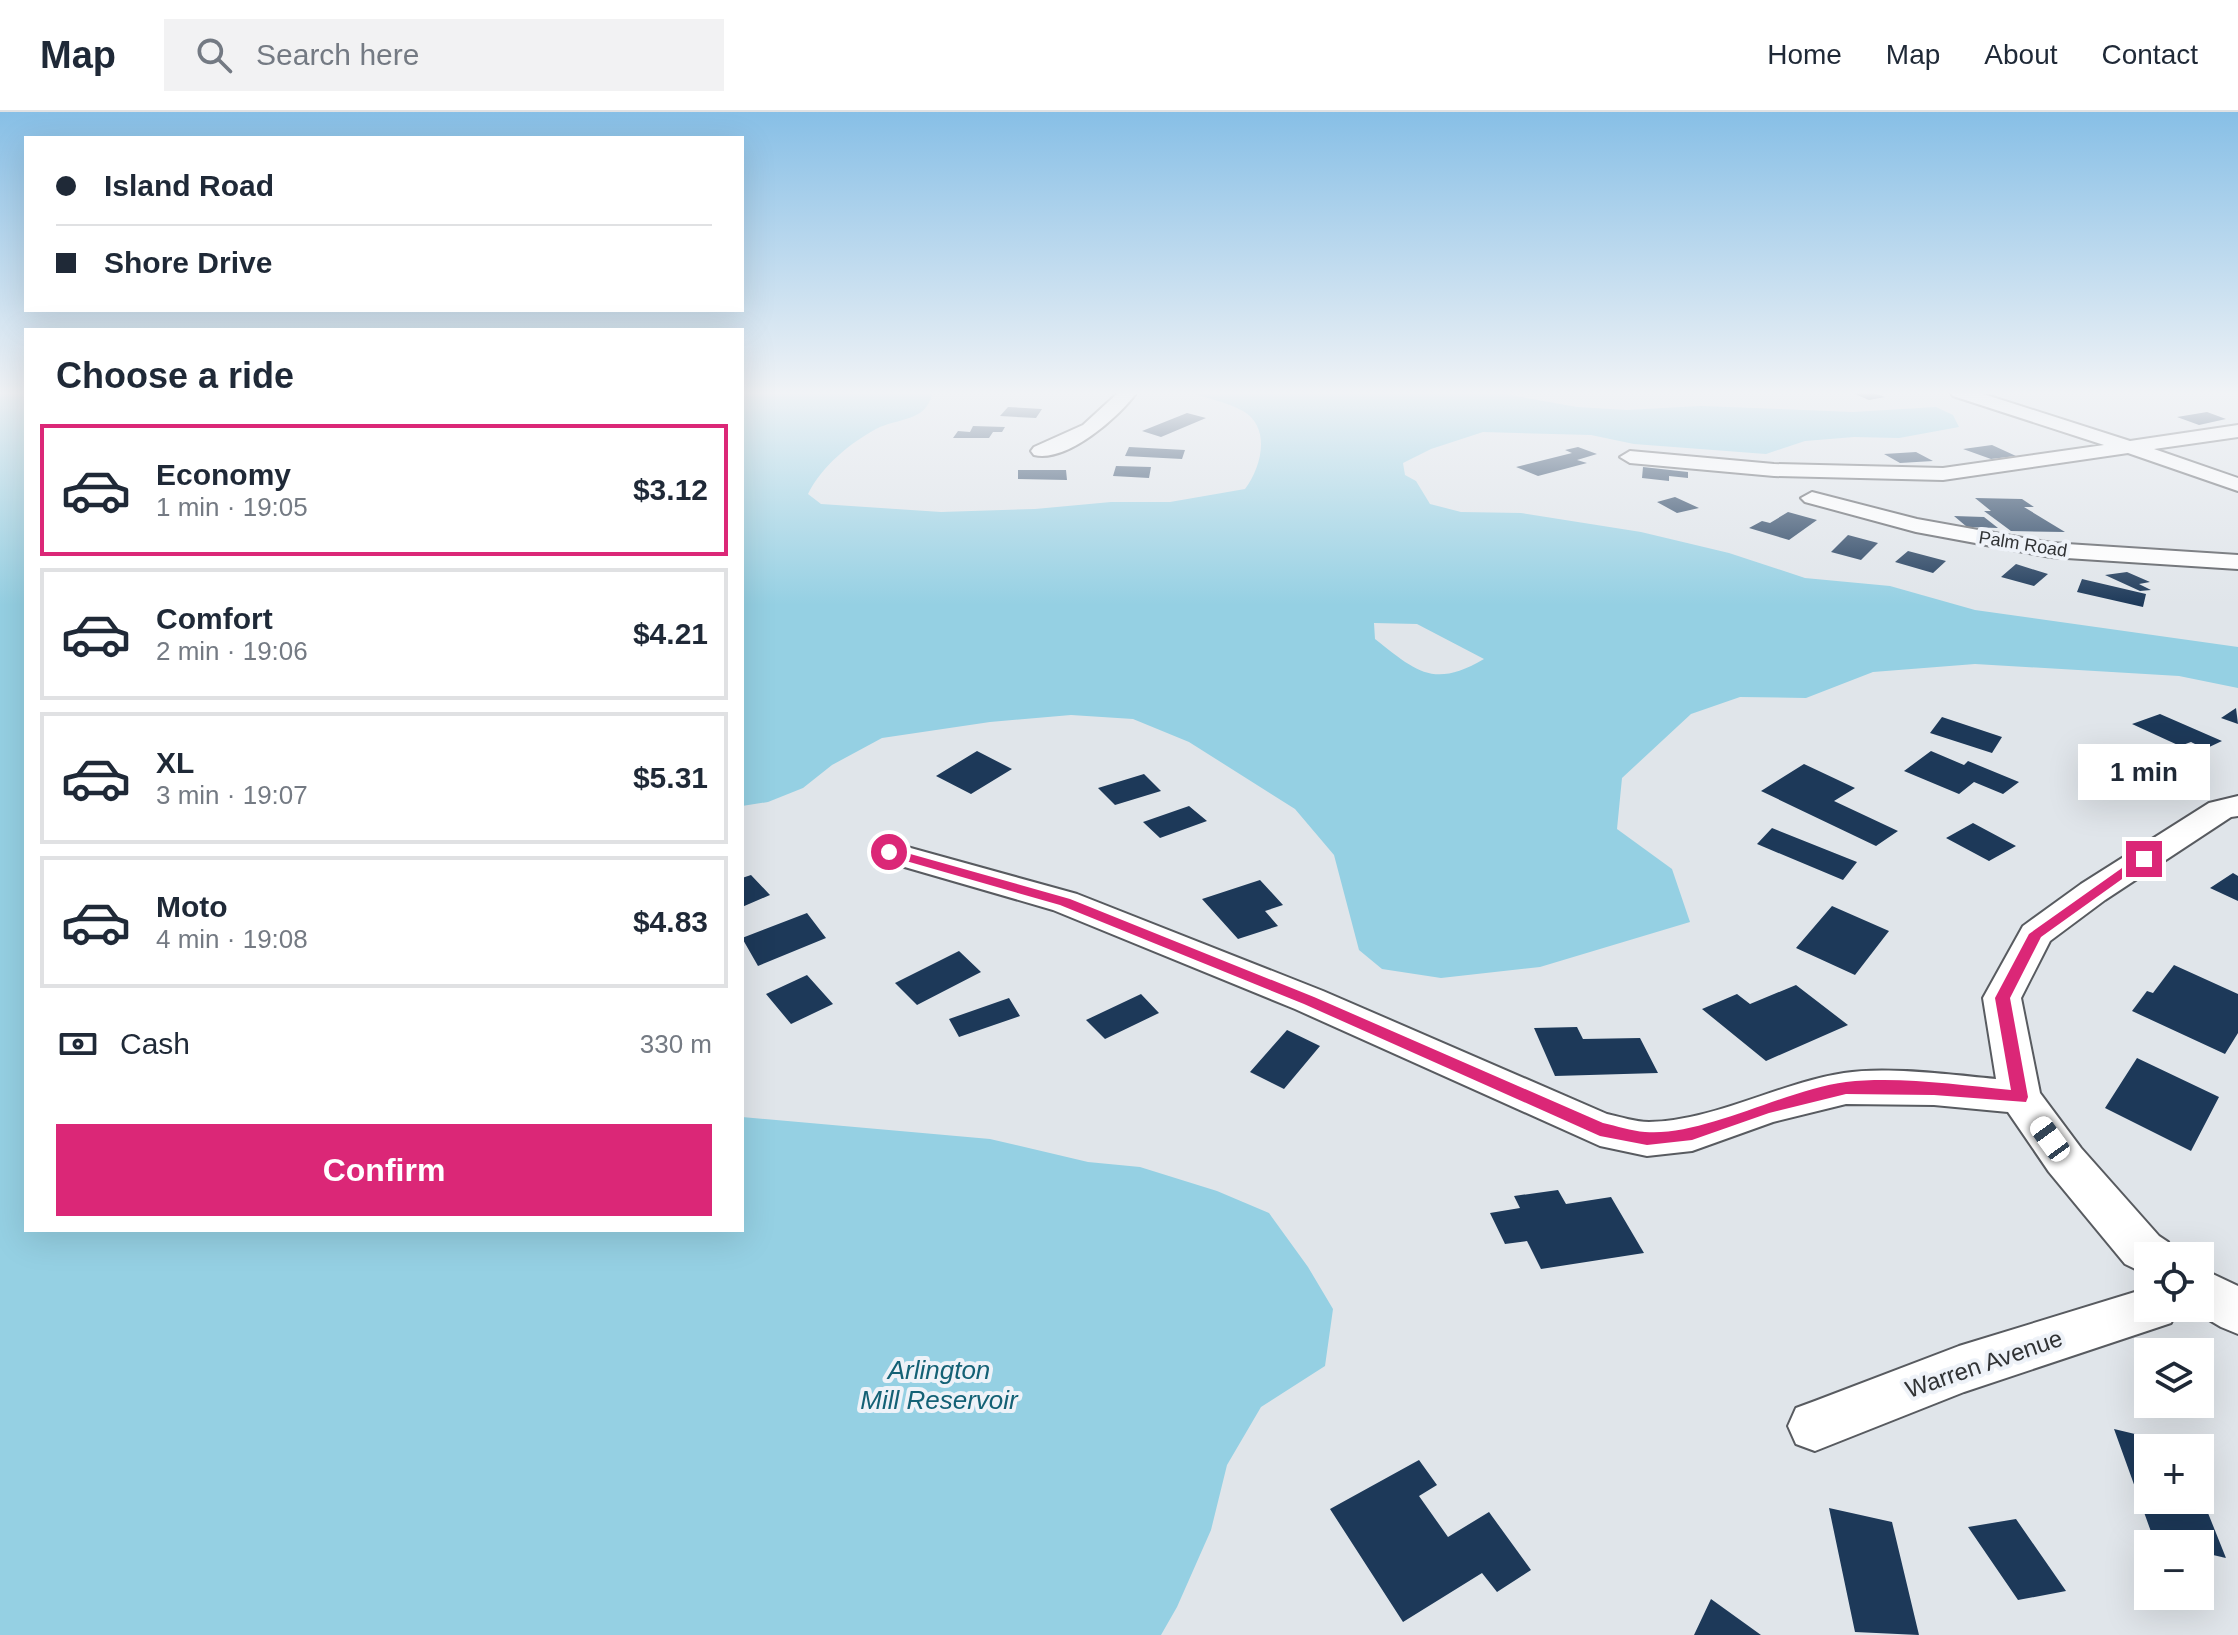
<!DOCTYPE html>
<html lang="en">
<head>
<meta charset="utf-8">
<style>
  body { margin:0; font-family:Helvetica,sans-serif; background:#f2f2f3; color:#1f2937; height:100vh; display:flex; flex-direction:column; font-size:30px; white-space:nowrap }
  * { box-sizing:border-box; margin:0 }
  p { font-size:26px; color:#747a83 }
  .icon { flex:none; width:44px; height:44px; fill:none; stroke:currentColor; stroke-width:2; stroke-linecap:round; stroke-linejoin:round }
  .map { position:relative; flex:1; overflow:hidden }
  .panel { position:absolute; left:24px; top:216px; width:720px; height:904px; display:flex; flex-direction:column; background:#fff; border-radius:0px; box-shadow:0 8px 32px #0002 }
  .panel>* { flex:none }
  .guide { position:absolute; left:24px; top:24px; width:720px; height:176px; border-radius:0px; box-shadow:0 8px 32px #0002; display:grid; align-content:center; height:176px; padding:0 32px; background:#fff }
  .fabs { position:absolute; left:2134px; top:1130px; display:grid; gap:16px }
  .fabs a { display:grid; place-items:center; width:80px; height:80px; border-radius:0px; background:#fff; box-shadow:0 8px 32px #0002; font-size:40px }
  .end { position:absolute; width:36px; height:36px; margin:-18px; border:10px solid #db2777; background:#fff; box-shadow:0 0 0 4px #fff }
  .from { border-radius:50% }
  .bubble { position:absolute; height:56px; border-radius:0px; background:#fff; box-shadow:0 8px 32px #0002; font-size:26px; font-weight:600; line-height:56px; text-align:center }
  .car { position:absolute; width:24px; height:48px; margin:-24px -12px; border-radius:10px; box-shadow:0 0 6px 2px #0007; background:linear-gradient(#fff 24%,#345 0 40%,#fff 0 76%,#345 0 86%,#fff 0) }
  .guide b { display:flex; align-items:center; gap:28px; height:76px; font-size:30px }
  .guide b+b { border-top:2px solid #e0e1e3 }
  .guide i { width:20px; height:20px; background:#1f2937 }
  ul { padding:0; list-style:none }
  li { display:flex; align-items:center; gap:24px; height:132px; margin:0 16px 12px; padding:0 16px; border:4px solid #e0e1e3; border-radius:0px }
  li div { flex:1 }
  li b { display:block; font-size:30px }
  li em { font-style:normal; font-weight:600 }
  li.current { border-color:#db2777 }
  li>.icon { width:72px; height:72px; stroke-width:1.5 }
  h2 { padding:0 32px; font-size:36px; line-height:96px }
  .pay { display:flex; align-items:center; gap:20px; height:88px; padding:0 32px; font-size:30px }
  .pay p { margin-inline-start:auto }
  .cta { display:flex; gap:16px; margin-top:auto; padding:16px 32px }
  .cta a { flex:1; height:92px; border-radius:0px; background:#db2777; color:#fff; font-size:32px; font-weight:600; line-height:92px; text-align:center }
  header { display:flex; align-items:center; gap:48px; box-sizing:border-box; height:112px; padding:0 40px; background:#fff; border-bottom:2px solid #e0e1e3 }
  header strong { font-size:38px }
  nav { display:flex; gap:44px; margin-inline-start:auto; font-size:28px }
  .search { width:560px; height:72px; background:#f2f2f3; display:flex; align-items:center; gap:20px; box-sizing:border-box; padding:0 28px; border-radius:0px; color:#747a83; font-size:30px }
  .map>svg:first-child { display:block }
  .water { fill:#95d0e3; fill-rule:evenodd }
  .building { fill:#1d3959 }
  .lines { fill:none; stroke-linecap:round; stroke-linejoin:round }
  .street-casing { stroke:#585b60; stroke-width:4 }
  .street { fill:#fff; fill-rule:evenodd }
  .route { fill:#db2777 }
  .labels { text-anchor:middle; stroke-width:8; stroke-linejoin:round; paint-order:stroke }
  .far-street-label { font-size:18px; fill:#313335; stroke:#eef2f8 }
  .near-street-label { font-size:24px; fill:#313335; stroke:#eef2f8 }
  .near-water-label { font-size:26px; font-style:italic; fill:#146175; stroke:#eef2f8 }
</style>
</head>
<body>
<header>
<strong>Map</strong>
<div class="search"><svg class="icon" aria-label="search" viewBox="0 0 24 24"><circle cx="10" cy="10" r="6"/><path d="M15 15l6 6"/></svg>Search here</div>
<nav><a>Home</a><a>Map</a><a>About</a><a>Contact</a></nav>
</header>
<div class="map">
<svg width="2238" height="1523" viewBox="0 0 2238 1523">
  <rect width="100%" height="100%" fill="#e0e5ea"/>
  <path class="water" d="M0 280H26V1118H742V1005L990 1027 1088 1050 1140 1055 1217 1079 1269 1101 1308 1155 1333 1197 1325 1254 1261 1295 1227 1353 1211 1418 1177 1495 1161 1523H0Z
    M742 280H927L932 283C925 310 897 306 876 317 850 331 821 355 808 382L821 392 941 400 1035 397 1111 390H1170L1245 377C1261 356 1272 316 1243 299 1226 290 1206 286 1188 280H1494L1577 295 1627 298 1701 294 1853 300 1936 295 1953 303 1959 315 1899 326 1854 325 1805 329 1766 342 1634 332 1591 323 1483 320 1431 337 1403 351 1405 363 1416 369 1430 392 1461 400 1521 401 1641 420 1729 441 1805 466 1890 474 1975 498 2238 535V576L2179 564 1975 552 1873 560 1806 586 1740 585 1691 602 1622 666 1617 717 1672 757 1690 810 1540 855 1441 866 1382 857 1359 838 1334 743 1295 697 1189 630 1133 607 1071 603 990 610 882 626 832 653 803 676 768 690 742 694ZM1374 511 1417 512 1484 547C1433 577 1416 559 1375 527Z"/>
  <path class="building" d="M1850 280H1871L1885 285 1869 288Z
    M1008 295 1042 297 1036 306 1000 304Z
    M2207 300 2226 307 2199 313 2177 305Z
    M1187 301 1206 306 1161 325 1142 319Z
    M973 314 1005 315 1002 320H993L989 326H953L958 319 970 320Z
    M1992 333 2016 344 1991 347 1963 337Z
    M1129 335 1185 338 1182 347 1125 344Z
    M1578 335 1597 342 1577 348 1587 351 1538 364 1516 355 1572 341 1565 338Z
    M1916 340 1933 349 1900 351 1884 342Z
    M1116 354 1151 355 1149 366 1113 364Z
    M1643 355 1688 360V366L1669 364V369L1642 366Z
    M1018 358H1066L1067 368 1018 367Z
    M1675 385 1699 396 1677 401 1657 390Z
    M1975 386 2022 387 2034 395H2024L2065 420 2011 419 1984 399H1991Z
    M1788 400 1817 408 1789 428 1749 416 1762 409 1770 411Z
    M1954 404 1984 405 1998 416 1967 415Z
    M1848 423 1878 431 1861 448 1831 440Z
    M1908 439 1946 449 1933 461 1895 450Z
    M2016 452 2048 462 2034 474 2001 465Z
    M2127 460 2150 470 2139 472 2151 478 2140 479 2105 463Z
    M2082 467 2146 482 2143 495 2077 480Z
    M2236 596 2238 612 2221 606Z
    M2160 602 2222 629 2205 637 2191 630 2180 634 2132 612Z
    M1942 605 2002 625 1992 641 1930 621Z
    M977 639 1012 657 971 682 936 664Z
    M1931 639 1964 653 1968 649 2019 670 2003 682 1974 670 1959 682 1904 659Z
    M1804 652 1855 676 1834 689 1898 719 1876 734 1761 679Z
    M1144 662 1161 679 1115 693 1098 676Z
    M1189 694 1207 709 1160 726 1143 710Z
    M1973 711 2016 734 1989 749 1946 726Z
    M1772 716 1857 750 1843 768 1757 732Z
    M2233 761 2238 764V789L2210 776Z
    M751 763 770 783 742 795V766Z
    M1260 768 1283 793 1265 799 1278 814 1238 827 1202 787Z
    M1832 794 1889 819 1855 863 1796 836Z
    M807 801 826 826 758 854 742 826Z
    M959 839 981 860 917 893 895 871Z
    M2174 853 2238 882V921L2225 942 2132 899 2147 879 2153 881Z
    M807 863 833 892 791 912 766 882Z
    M1796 873 1848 913 1766 949 1702 897 1737 882 1750 892Z
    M1141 882 1159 901 1105 927 1086 908Z
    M1009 886 1020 904 959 925 949 907Z
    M1577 915 1583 927 1640 926 1658 961 1555 964 1534 916Z
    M1287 918 1320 934 1284 977 1250 960Z
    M2137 946 2219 985 2191 1039 2105 996Z
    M1558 1078 1566 1092 1611 1085 1644 1141 1541 1157 1527 1129 1505 1132 1490 1101 1520 1096 1514 1084Z
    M2114 1317 2181 1333 2183 1336H2148V1388H2200V1381L2226 1446 2200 1440V1432H2170L2154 1428Z
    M1419 1348 1437 1373 1419 1384 1448 1425 1489 1400 1531 1458 1497 1480 1482 1461 1403 1510 1330 1397Z
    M1829 1396 1892 1410 1919 1523 1855 1520Z
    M2016 1407 2066 1479 2018 1488 1968 1415Z
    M1711 1487 1761 1523H1694Z"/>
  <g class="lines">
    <defs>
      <path id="street" d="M1119 280H1137C1119 305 1067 351 1034 343L1031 339 1034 335 1083 313Z
        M1950 280H1977L2130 329 2238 313V325L2154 337 2238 366V379L2128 341 1943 368 1774 364 1630 351 1620 345 1630 339 1774 352 1943 356 2104 333 1953 284Z
        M1812 380 1917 407 2051 431 2238 443V457L2051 445 1916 420 1805 390 1801 386Z
        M2238 684V704L2231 705 2105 788 2050 829 2021 886 2040 981 2081 1036 2159 1124 2168 1130 2175 1144H2148V1163L2125 1152 2049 1060 2008 1000 1934 993 1846 992 1773 1010 1692 1039 1647 1044 1600 1034 1295 897 1053 798 877 747 872 740 877 733 889 730 1077 782 1323 879 1607 1002C1621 1005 1636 1010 1649 1010 1714 1009 1779 971 1844 961 1886 954 1953 963 1996 967L1983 886 2023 814 2081 772 2209 691Z
        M2200 1156 2238 1174V1222L2221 1215 2189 1196H2200Z
        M2148 1176V1196H2178L2171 1211 1964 1280 1815 1339 1796 1332 1788 1314 1796 1296 1815 1289 1959 1234Z"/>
    </defs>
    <use href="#street" class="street-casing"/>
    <use href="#street" class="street"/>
  </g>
  <linearGradient id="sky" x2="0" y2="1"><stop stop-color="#87bfe6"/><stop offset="0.57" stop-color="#f1f3f6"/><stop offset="1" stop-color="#f1f3f6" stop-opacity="0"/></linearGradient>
  <rect width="2238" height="493" fill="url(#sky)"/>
  <path class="route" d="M889 736 1070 787 1314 885 1603 1011C1617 1014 1631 1019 1645 1020 1703 1025 1784 978 1846 970 1898 964 1959 973 2011 978L1995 886 2029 822 2139 744 2150 747 2041 825 2010 886 2028 985 2026 990 1934 983 1846 982 1769 1001 1692 1028 1647 1033 1600 1024 1304 892 1060 793 885 743V737Z"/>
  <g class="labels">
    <g class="far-street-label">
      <text transform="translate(2023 432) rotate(9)" y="6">Palm Road</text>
    </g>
    <g class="near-street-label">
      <text transform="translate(1984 1252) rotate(-19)" y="8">Warren Avenue</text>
    </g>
    <g class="near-water-label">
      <text x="939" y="1267">Arlington<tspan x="939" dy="30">Mill Reservoir</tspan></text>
    </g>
  </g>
</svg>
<div class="fabs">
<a><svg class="icon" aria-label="locate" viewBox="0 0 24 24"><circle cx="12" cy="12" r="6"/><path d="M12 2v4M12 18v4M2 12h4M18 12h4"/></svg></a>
<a><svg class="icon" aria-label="layers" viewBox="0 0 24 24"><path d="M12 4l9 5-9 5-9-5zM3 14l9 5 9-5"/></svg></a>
<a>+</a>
<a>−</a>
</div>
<i class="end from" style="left:889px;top:740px"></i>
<i class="end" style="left:2144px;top:747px"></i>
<div class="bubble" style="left:2078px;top:632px;width:132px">1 min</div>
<i class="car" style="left:2050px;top:1027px;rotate:324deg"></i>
<div class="guide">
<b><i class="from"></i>Island Road</b>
<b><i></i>Shore Drive</b>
</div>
<section class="panel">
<h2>Choose a ride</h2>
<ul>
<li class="current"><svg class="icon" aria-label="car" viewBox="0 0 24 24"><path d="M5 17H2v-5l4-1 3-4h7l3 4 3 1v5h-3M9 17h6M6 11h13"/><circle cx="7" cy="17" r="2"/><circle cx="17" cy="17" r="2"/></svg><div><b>Economy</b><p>1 min · 19:05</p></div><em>$3.12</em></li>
<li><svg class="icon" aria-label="car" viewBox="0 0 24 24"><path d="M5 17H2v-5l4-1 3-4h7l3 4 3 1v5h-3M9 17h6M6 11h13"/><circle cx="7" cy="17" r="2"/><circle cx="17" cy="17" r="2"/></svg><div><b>Comfort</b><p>2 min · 19:06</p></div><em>$4.21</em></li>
<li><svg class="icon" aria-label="car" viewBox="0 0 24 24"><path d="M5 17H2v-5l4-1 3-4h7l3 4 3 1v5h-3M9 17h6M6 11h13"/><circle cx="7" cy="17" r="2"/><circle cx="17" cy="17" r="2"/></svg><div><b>XL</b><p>3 min · 19:07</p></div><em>$5.31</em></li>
<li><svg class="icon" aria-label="car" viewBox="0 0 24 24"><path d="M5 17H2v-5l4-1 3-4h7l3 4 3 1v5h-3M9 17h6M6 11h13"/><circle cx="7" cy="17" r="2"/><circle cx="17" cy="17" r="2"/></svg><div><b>Moto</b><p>4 min · 19:08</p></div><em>$4.83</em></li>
</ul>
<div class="pay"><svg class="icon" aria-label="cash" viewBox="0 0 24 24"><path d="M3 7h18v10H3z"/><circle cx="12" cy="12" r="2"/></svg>Cash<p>330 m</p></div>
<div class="cta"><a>Confirm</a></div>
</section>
</div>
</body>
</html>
